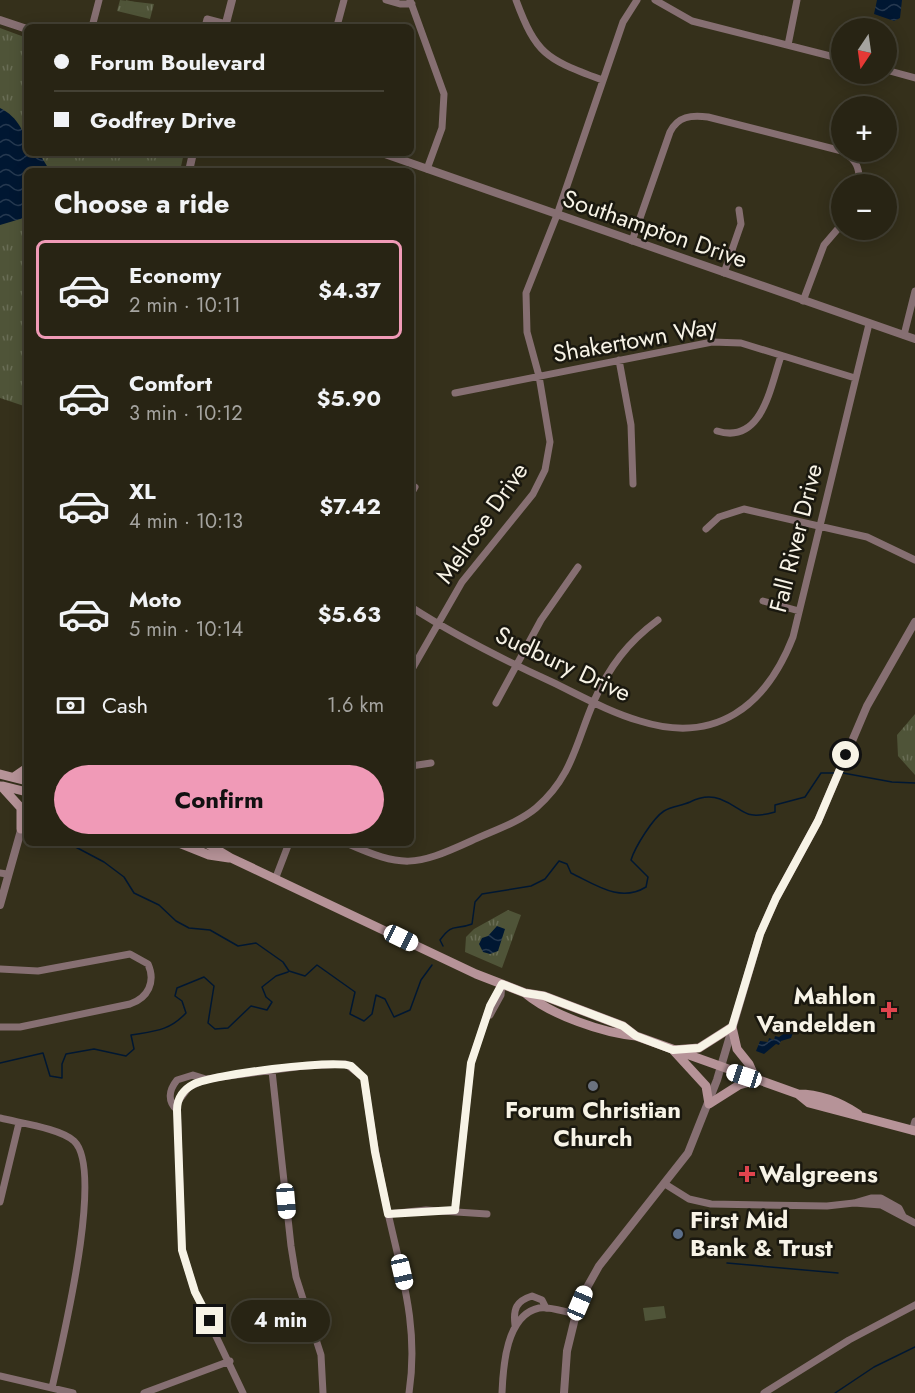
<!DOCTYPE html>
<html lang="en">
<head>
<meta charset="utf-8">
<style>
  body { margin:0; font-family:Jost,sans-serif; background:#343022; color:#f1f3f6; height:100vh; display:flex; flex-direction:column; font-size:22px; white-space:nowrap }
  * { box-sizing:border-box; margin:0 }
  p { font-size:20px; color:#a5a4a0 }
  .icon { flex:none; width:33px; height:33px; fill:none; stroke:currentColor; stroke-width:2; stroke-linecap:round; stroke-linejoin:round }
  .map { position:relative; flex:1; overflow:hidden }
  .sheet { position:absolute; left:24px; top:168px; width:390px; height:678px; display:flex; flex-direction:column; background:#282414; border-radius:9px; box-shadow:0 3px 15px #0003,0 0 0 2px #444134 }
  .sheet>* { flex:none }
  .top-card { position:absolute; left:24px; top:24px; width:390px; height:132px; border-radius:9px; box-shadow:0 3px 15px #0003,0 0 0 2px #444134; display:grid; align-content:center; height:132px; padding:0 30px; background:#282414 }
  .needle { width:39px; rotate:193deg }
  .fabs { position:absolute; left:831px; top:18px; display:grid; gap:12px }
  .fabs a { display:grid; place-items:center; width:66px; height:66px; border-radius:50%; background:#282414; box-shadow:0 3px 15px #0003,0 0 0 2px #444134; font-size:30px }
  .end { position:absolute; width:27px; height:27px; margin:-14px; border:8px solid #f7f3e6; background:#111; box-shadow:0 0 0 3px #111 }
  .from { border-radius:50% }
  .bubble { position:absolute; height:42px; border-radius:21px; background:#282414; box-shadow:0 3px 15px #0003,0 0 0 2px #444134; font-size:20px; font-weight:700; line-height:42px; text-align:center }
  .car { position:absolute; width:18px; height:36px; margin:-18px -9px; border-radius:8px; box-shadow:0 0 4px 2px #0007; background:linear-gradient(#fff 24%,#345 0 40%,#fff 0 76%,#345 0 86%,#fff 0) }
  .top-card b { display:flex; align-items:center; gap:21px; height:57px; font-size:22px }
  .top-card b+b { border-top:2px solid #444134 }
  .top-card i { width:15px; height:15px; background:#f1f3f6 }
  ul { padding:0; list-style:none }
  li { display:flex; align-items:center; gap:18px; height:99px; margin:0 12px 9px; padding:0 18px; border:3px solid transparent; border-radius:9px }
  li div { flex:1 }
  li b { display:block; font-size:22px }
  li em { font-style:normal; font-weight:700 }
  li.active { border-color:#f09ab7 }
  li>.icon { width:54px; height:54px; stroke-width:1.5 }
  h2 { padding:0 30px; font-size:27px; line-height:72px }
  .pay { display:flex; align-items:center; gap:15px; height:66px; padding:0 30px; font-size:22px }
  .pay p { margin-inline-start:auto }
  .button { display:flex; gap:12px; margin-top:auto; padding:12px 30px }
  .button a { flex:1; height:69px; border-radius:36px; background:#f09ab7; color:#111; font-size:24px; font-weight:700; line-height:69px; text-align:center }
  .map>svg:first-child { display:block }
  .grass { fill:url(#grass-tufts) }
  .garden { fill:#4f5438 }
  .water { fill:url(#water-waves) }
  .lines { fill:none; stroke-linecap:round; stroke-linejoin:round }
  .stream { stroke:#001732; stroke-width:1.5 }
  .minor { stroke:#866f72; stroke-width:7 }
  .tertiary { stroke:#866f72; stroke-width:8 }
  .secondary { stroke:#b69398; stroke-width:9 }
  .route { stroke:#f7f3e6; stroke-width:8 }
  .health-dot { fill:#e0444e; stroke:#1a180f; stroke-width:2 }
  .worship-dot { fill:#6b7280; stroke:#1a180f; stroke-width:2 }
  .service-dot { fill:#5c6f8a; stroke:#1a180f; stroke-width:2 }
  .labels { text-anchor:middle; stroke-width:5; stroke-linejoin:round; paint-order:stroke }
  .street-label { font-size:24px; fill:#f7f3e6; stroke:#1a180f }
  .poi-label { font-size:24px; font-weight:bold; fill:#f7f3e6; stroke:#1a180f; text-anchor:start }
</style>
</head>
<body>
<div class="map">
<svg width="915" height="1393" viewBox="0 0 915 1393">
  <defs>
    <pattern id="grass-tufts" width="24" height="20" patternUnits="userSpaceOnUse" patternTransform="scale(1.5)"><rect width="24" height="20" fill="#4f5438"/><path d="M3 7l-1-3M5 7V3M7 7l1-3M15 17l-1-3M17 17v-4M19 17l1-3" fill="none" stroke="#696d55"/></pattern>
    <pattern id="water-waves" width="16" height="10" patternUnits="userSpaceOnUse" patternTransform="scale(1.5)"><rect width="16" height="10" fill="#001732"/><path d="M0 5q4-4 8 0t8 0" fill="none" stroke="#263950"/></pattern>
  </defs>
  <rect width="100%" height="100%" fill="#35301b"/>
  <path class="grass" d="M120 0 154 4 150 19 117 11Z
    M0 28 27 38V153H184L180 171H27V407L0 398Z
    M915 714V775L898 756 897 735Z
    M508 910 521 915 502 968 465 952 466 937 474 929Z"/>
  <path class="garden" d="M126 0 147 5 145 15 124 10Z
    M664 1306 666 1318 645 1321 643 1308Z"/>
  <path class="water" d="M877 0H902L900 18 894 21 874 14Z
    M0 108C18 117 27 134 27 153H39L50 171H27V217L0 225Z
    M497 926 505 929 498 951 490 954 483 952 479 944 482 938 488 936Z
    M789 1030 793 1033 791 1038 781 1041 779 1045 776 1044 764 1054 756 1051 760 1041 768 1042 769 1038 774 1040 775 1036 779 1037Z"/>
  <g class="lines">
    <path class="stream" d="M843 773 892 782 915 783
      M68 843 104 862 124 877 134 893 159 905 176 921 189 928 210 930 238 946 256 943 283 962 289 971 305 976 317 965 355 992 350 1014 364 1021 372 1014 376 995 385 999 394 1017 410 1010 421 980 432 965
      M443 946 440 940C453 922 454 931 472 924L475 902 482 894 531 886 545 879 559 861 567 864 571 873C596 885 620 903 646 887L648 877 631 860C635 847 653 818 664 811 672 806 681 806 690 802 700 797 709 795 720 799 746 809 742 821 775 812V805L805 797 821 773H835
      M0 1063 43 1053 50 1076 62 1078V1064L66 1054 94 1049 126 1056 134 1049 131 1035C155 1031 169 1031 186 1013L182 1001 175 996 177 988 204 977 214 986 208 1023 215 1029 228 1028 251 1006 267 1010 272 1002 266 997 262 987 276 976 288 972
      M727 1263 838 1273
      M835 1393 874 1367 915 1347"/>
    <path class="minor" d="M386 0 400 4H412
      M410 0 444 94 442 128 427 169
      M516 0C537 57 548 59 602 80
      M655 0 692 21 842 59
      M337 26 344 0
      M92 27 99 0
      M205 27 207 19 226 24
      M788 45 797 0
      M886 70 915 78
      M843 152C857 160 860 169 859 184
      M632 241 670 132C678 116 691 115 708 117L842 151
      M724 273 741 224 739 210
      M803 301 824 245 842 224
      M904 335 915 291
      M619 360 631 425 633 484
      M455 393 712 342 741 343 855 378
      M717 431C762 445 770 388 781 356
      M411 494 415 487
      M706 529 719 517 744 509 867 537 915 560
      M763 601 799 611
      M411 607C456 636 504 660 552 682 581 696 609 712 640 721 716 745 766 706 793 637L869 324
      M411 671 462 582 533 494 545 470 550 442 539 376 527 332 526 293 557 215 623 22 637 0
      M496 703 541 620 578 567
      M411 766 431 763
      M346 843C403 868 414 867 471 841 492 831 518 823 536 808 573 776 576 742 594 701 609 667 628 642 658 620
      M0 873 7 874
      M276 877 289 843
      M0 969 38 971 130 954 148 964C156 982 148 998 130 1004L20 1027H0
      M490 1015 501 995 502 984
      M272 1071 291 1246 296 1277 321 1355 323 1393
      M177 1110C167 1101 169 1090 177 1080L193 1075 206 1079
      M0 1118C19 1123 60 1128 74 1141 105 1170 61 1346 52 1388
      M912 1131 915 1121
      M665 1184 689 1199 711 1204 827 1206 854 1203 871 1198H881L899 1208 903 1216
      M0 1202 19 1123
      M854 1203 881 1205 915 1223
      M455 1210 471 1063 490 1006 502 984
      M388 1214 426 1210 487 1214
      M515 1325C513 1309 516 1301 532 1296L542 1300 546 1308
      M0 1376 73 1393
      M144 1393 230 1361
      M243 1393 195 1292 182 1250 177 1103 189 1087 206 1079 304 1066 346 1064 364 1078C370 1123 378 1168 388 1213 402 1276 419 1328 409 1393
      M502 1393C503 1367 506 1315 539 1308 550 1306 564 1312 576 1314
      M764 1393 849 1340 915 1305"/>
    <path class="tertiary" d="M0 20 27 29
      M225 27 232 0
      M382 153 915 339
      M189 171 193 153
      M0 905 27 809
      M564 1393 567 1351 576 1314 585 1291 599 1266 688 1153 717 1080 760 934 776 898 818 821 867 706 915 622"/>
    <path class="secondary" d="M0 774 27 781
      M14 777 27 768
      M1 786 21 808V829
      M3 786 27 792
      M179 843 209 855 229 858
      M206 843 231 858 476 974 525 993 544 996 623 1026 636 1036
      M525 993C551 1015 603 1033 636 1036L798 1094 809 1103 915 1131
      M732 1027 737 1049 749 1064 756 1080 739 1085 709 1104 706 1086 673 1050 699 1048Z
      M798 1094C819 1094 840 1102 858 1114"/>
  </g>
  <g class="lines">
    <path class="route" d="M210 1321 195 1292 182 1250 177 1110C177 1098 184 1089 194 1084 211 1075 334 1059 351 1066L364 1078 375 1152 388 1214 455 1210 471 1063 490 1006 502 984 525 993 544 996 623 1026 636 1036 673 1050 699 1048 732 1027 760 934 776 898 818 821 846 755"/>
  </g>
  <g class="health-dot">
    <path d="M886 1001h6v6h6v6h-6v6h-6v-6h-6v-6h6z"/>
    <path d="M744 1165h6v6h6v6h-6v6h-6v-6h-6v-6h6z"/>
  </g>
  <circle class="worship-dot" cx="593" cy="1086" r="6"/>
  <circle class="service-dot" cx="678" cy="1234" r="6"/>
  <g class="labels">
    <g class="street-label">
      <text transform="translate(655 229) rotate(19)" y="8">Southampton Drive</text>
      <text transform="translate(635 340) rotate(-10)" y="8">Shakertown Way</text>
      <text transform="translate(482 523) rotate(-55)" y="8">Melrose Drive</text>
      <text transform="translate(796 538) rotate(-76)" y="8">Fall River Drive</text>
      <text transform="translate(563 664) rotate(25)" y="8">Sudbury Drive</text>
    </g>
    <g class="poi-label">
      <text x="876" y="1004" text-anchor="end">Mahlon<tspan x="876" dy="28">Vandelden</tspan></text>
      <text x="593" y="1118" text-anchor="middle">Forum Christian<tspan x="593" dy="28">Church</tspan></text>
      <text x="759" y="1182">Walgreens</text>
      <text x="690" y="1228">First Mid<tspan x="690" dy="28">Bank &amp; Trust</tspan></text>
    </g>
  </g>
</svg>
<div class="fabs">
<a><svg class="needle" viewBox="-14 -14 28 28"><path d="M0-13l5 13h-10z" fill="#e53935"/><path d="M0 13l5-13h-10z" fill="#a5a4a0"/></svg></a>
<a>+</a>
<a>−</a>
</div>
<i class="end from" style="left:846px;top:755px"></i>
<i class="end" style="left:210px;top:1321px"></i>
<div class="bubble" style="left:231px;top:1300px;width:99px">4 min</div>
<i class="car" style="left:401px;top:938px;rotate:116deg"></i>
<i class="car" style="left:744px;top:1076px;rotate:288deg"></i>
<i class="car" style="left:286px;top:1201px;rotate:175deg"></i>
<i class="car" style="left:402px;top:1272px;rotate:167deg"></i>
<i class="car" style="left:580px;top:1303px;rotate:23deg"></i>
<div class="top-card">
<b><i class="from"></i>Forum Boulevard</b>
<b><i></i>Godfrey Drive</b>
</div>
<section class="sheet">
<h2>Choose a ride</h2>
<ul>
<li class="active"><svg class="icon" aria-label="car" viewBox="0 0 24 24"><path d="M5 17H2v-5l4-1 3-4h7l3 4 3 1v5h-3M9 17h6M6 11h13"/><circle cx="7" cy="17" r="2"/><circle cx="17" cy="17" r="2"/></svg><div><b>Economy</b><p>2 min · 10:11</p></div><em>$4.37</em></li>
<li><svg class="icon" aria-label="car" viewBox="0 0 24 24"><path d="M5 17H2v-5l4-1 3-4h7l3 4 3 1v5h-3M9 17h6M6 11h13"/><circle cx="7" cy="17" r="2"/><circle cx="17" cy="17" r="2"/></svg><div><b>Comfort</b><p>3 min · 10:12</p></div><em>$5.90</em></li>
<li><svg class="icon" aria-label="car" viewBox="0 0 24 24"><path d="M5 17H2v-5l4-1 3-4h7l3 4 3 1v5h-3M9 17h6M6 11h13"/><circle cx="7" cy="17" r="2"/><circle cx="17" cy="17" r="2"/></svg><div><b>XL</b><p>4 min · 10:13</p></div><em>$7.42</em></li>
<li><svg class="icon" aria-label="car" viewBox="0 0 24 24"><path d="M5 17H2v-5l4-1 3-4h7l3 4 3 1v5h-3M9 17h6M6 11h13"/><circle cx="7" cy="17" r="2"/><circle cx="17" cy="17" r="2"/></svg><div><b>Moto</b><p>5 min · 10:14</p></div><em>$5.63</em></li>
</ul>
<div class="pay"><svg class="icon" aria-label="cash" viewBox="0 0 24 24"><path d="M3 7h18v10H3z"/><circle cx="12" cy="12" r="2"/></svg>Cash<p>1.6 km</p></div>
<div class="button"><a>Confirm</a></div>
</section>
</div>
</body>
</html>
